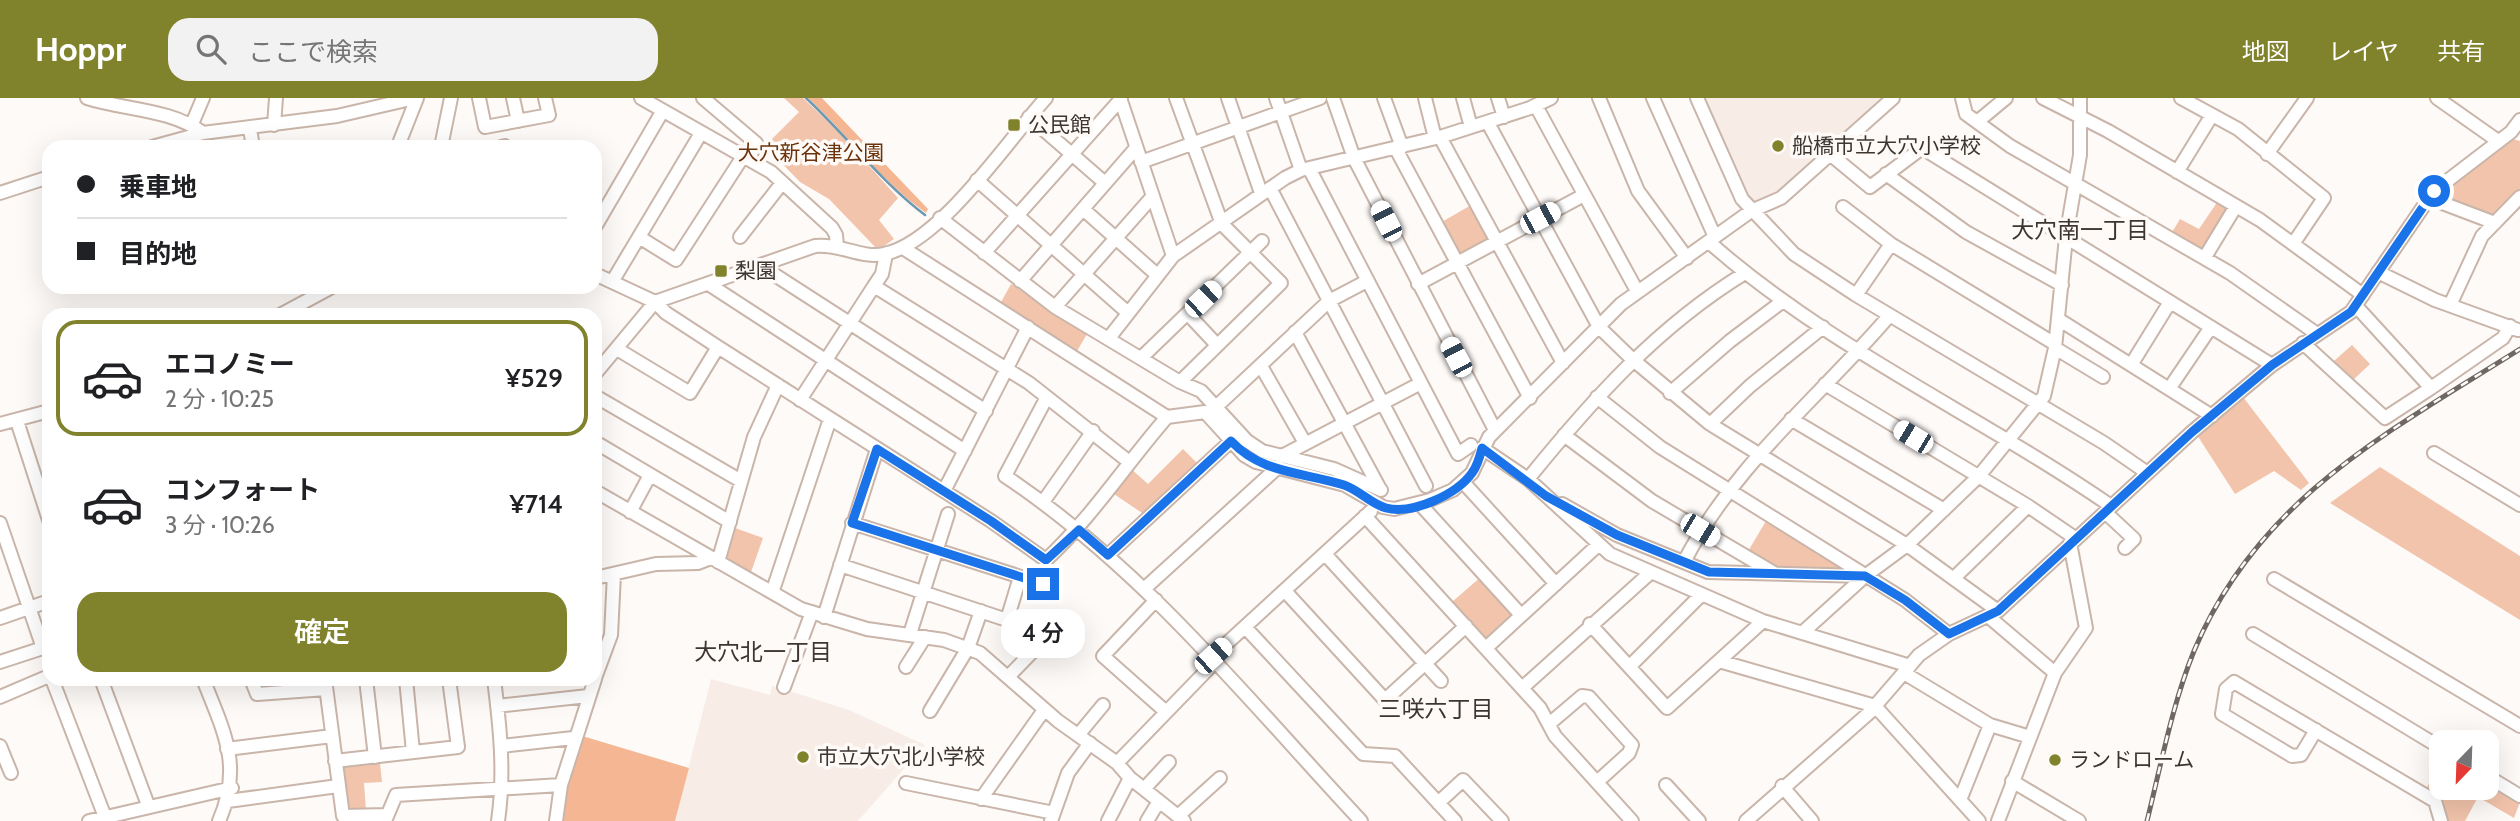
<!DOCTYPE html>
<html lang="ja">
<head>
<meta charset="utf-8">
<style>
  body { margin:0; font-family:Cabin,"Noto Sans JP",sans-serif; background:#f2f2f2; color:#202124; height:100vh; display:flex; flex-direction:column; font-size:26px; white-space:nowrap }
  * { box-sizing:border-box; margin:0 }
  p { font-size:23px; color:#757577 }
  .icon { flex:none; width:38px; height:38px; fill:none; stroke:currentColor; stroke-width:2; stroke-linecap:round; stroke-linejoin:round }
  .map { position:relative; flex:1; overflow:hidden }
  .panel { position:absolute; left:42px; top:210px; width:560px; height:378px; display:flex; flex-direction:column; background:#fff; border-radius:21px; box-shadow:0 7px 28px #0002 }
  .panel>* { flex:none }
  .banner { position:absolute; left:42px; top:42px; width:560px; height:154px; border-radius:21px; box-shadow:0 7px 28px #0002; display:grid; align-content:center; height:154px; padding:0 35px; background:#fff }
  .needle { width:46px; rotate:203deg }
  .tools { position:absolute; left:2429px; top:632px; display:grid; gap:14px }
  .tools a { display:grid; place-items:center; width:70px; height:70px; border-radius:14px; background:#fff; box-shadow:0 7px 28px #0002; font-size:35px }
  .end { position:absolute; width:32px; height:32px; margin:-16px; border:9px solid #1a73e8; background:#fff; box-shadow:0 0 0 4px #fff }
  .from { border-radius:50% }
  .bubble { position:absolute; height:49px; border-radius:21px; background:#fff; box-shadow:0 7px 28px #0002; font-size:23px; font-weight:600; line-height:49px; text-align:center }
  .car { position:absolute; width:21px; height:42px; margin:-21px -10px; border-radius:9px; box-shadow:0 0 5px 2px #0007; background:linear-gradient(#fff 24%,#345 0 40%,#fff 0 76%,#345 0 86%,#fff 0) }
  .banner b { display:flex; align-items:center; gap:24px; height:66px; font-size:26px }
  .banner b+b { border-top:2px solid #e0e0e0 }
  .banner i { width:18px; height:18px; background:#202124 }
  ul { padding:12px 0 0; list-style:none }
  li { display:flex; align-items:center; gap:21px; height:116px; margin:0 14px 10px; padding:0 21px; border:4px solid transparent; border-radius:21px }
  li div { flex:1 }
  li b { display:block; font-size:26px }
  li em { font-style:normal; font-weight:600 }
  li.selected { border-color:#80822c }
  li>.icon { width:63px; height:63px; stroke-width:1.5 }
  .primary-button { display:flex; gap:14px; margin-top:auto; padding:14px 35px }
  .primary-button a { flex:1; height:80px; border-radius:21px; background:#80822c; color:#fff; font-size:28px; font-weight:600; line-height:80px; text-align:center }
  header { display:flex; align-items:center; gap:42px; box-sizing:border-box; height:98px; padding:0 35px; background:#80822c; color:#fff }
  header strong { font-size:33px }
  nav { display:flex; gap:38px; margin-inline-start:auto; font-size:24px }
  .search { width:490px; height:63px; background:#f2f2f2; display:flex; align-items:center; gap:18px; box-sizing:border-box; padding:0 24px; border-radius:21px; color:#757577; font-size:26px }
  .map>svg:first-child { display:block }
  .built { fill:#f8ede6 }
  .green { fill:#f2c4ab }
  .forest { fill:#f5b793 }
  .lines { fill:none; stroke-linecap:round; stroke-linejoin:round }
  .stream { stroke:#6b99b2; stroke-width:2.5 }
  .minor-casing { stroke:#c9b5a9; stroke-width:16 }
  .minor { stroke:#fff; stroke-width:12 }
  .rail-casing { stroke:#6e6763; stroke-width:5 }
  .rail { stroke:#fefaf8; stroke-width:2.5; stroke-dasharray:8; stroke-linecap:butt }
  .route { stroke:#1a73e8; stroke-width:9 }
  .poi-dot { fill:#80822c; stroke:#fefaf8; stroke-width:2.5 }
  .labels { text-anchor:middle; stroke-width:7; stroke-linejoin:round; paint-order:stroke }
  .poi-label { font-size:21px; fill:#3d3530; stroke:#fefaf8; text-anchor:start }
  .park-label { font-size:21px; fill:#6c340c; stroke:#fefaf8 }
  .neighbourhood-label { font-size:23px; fill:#3d3530; stroke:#fefaf8 }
</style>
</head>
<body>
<header>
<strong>Hoppr</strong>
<div class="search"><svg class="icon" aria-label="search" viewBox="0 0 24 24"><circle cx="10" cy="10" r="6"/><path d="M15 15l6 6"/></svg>ここで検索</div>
<nav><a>地図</a><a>レイヤ</a><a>共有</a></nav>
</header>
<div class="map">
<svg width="2520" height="723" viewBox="0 0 2520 723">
  <rect width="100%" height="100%" fill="#fefaf8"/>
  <path class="built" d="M1703 0H1887L1787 89 1752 105Z
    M711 581 770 597 772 588 796 595 849 612 925 647 858 723H675Z"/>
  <path class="green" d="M784 0H803L835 30 898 100 879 122 894 141 878 152 829 101 800 84 765 48 799 14Z
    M2513 41 2520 43V93L2495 122 2442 101 2441 97Z
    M2218 103 2230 113 2202 153 2171 136 2180 121 2199 131Z
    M1473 106 1491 140 1458 158 1440 125Z
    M1011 186 1087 236 1077 253 1000 206Z
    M2352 247 2370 266 2353 282 2334 263Z
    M2243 299 2309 385 2301 392 2274 373 2235 396 2197 337Z
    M1183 351 1200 368 1145 417 1111 394 1129 369 1148 386Z
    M2380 369 2520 458V522L2330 405Z
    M1766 423 1844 468 1841 473H1776L1747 455Z
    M735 430 763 440 751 474 727 460Z
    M1482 478 1515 515 1490 542H1485L1452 504Z
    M380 665 382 684 364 685 366 713 350 715 347 711 342 672 345 667Z
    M2436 672 2441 675V690H2464L2478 698 2488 684 2520 704 2514 720 2478 699 2465 723H2446L2426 691Z"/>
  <path class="forest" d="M808 0H822L928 111 926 115C881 83 848 37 808 0Z
    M579 637 689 670 675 723H559L564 687Z"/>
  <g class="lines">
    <path class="stream" d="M806 0C847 38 880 83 925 117"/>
    <defs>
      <path id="minor" d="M87 0C125 12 171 11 203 35
        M479 0 485 29 549 17 545 0
        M513 0 518 23
        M641 0 771 74 832 130 836 137 837 148
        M703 0 756 45 749 60
        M1120 0 1173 158
        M1176 0 1222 126 1281 185 1180 284
        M1228 0 1261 95
        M1276 0 1301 72
        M1333 0 1354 60 1495 332
        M1384 0 1402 49
        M1425 0 1435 40
        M1463 0 1471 29
        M1498 0 1504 19
        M1599 0 1638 93 1687 160
        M1653 0 1715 139
        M1697 0 1742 101 1794 156 1856 197 2104 345 2146 374
        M1962 0 1966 16 2010 48 2230 175 2317 236
        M2043 0 2108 33 2260 122 2363 197
        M2181 0 2238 31 2324 100 2293 146
        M2437 0 2498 43
        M1536 8 1637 193
        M1029 19 1105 85
        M1977 24 2006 0
        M1488 25 1599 229 1632 261 1710 326 1907 447 1998 513
        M192 26 203 0
        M274 27 276 0
        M250 31 253 49
        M1440 39 1563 265
        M400 43 417 0
        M152 49 203 35 337 18 415 0
        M441 49 451 0
        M501 49 505 48
        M1396 51 1530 300
        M1830 56 1870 89 1922 50 2272 267
        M2267 56 2307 0
        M1141 64 1320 0
        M1310 72 1458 356 1471 347
        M2177 74 2212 17
        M1886 76 1966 134 2062 187
        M977 82 1127 214
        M1270 90 1426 388
        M0 95 49 79
        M2429 100 2495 125
        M1843 109 1891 146 2055 246
        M1083 111 1156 176
        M940 120 1055 209 1180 284 1201 293 1247 343 1262 353 1334 371 1381 392
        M595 129 662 14
        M639 139 676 162 744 57
        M740 139 782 85
        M1709 144C1830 251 1979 317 2111 408
        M903 150 1167 319 1205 314 1244 357 1256 364 1345 387 1383 409 1394 411 1430 402 1453 392 1472 375 1489 339 1621 206 1751 113 1781 100 1893 0
        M984 155 1121 1
        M886 156 882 176 874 188 1029 285 1128 363
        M2205 159 2236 108
        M761 168 986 313
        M2378 174 2435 202 2518 232
        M595 176 655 204 666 215 718 249 991 423 1046 462C1092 419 1126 366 1167 319
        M1020 183 1136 50
        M612 184 701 35
        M1418 186 1584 97
        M710 187 965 353
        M1856 197 1891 146
        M2451 205 2482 138 2520 99
        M1055 209 1153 98
        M1188 216 1217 247
        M280 217 332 189
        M2058 221 2212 318
        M1295 234 1380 391
        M1109 240 1173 158 1285 80 1301 72 1440 39 1530 10 1551 0
        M2303 245 2385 320 2431 290 2356 208
        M2055 250 2103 279
        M617 251 690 295 718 249
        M1141 260 1262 143
        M2131 267 2170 204
        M1261 268 1305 345
        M595 276 655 204 815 148C839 145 862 161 884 156 940 145 1008 42 1046 0
        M1825 286 2028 408 2075 440
        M2431 290 2503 240 2510 228
        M2169 291 2211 229
        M1670 295 1730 243 1783 203
        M595 298 741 383
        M1047 299 1005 378C1144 471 1248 602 1361 723
        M1597 299 1660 349 1905 502 1949 536
        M800 302 874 188
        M1217 308 1329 203 1367 183
        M1791 321 1944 412
        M17 323 49 422
        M0 326 49 313
        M1710 326 1750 288 1823 229
        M1564 337 1652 403 1774 475
        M595 344 730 424
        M1482 350 1528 381 1610 456 1763 523 1910 568
        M2434 355 2520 407
        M1280 359 1421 285
        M1528 381C1592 302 1657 229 1745 175
        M1463 384 1556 486
        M595 393 801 511 867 531 944 542 980 555 1058 623 1117 665 1130 680 1184 723
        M944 393 1028 229
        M1043 404 1093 333
        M1420 406 1521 517
        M1562 406 1617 437 1708 474 1864 478
        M630 414 650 377
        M2105 414 2134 441 2125 450
        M1365 418 1540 610 1555 638 1632 723
        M0 425 43 550
        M852 425 1043 486
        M1325 456 1441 583
        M1108 457 1231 343
        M718 464 754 339 778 287
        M1684 464C1734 366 1819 300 1889 218
        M840 467 1007 522 1020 479
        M1955 479 2028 408
        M595 480 656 466 698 465 711 460
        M2274 481 2520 628
        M1144 491 1276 371
        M773 492 830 321
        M1285 493 1385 602 1466 528
        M1156 502 1103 558 1165 613
        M824 519 877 351
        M1989 519 2055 575
        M0 520 49 503
        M1590 526 1667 610 1763 523
        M1245 529 1363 656 1395 658 1455 723
        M1802 535 1865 478 1907 447 1979 378 2044 298 2055 250 2066 139 2080 57V0
        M910 536 948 416
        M2253 536 2441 650
        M1486 550 1598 447
        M1719 563 1875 608 1979 723
        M0 564 49 548
        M1630 568 1701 497
        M906 569 925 539
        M1904 575 1990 627 2030 639
        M1008 579 1036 550
        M595 580 611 537 614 476
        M52 581 105 719
        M101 581 148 707
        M203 581C224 634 243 668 219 723
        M251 581 257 596 326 591
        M325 581 343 718 387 717
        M366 581 375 659
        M406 581 413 654
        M494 581C500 629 505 675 498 723
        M784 589 812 514
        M1522 590 1650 475
        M0 599 49 578
        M497 608 588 598
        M930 613 968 550 981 513
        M1549 626 1582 598 1589 599 1632 647 1629 655 1597 684
        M2316 632 2301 657 2292 658 2222 616 2226 591 2234 584 2435 703 2441 723
        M1079 636 1103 607
        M0 648 11 675
        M502 648 573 640
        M227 651 332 638
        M335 663 458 649 449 581
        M1117 665 1212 567 1213 558 1371 413
        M2487 678 2520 698
        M2012 683 2079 723
        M906 685 1054 715
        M1666 687 1699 723
        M1782 688 1812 723
        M1144 691 1169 664
        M981 701 1044 612
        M1960 702 1990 627
        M228 703 338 688
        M1438 705 1463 682 1502 723
        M1178 718 1220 680
        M89 723 232 690
        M385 723 396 697 561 687
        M556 723 561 687 595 581
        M1051 723 1068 675 1090 645
        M1108 723 1130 680
        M1147 723 1159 703
        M1746 723 1869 615 1919 557 1949 536 1998 513 2192 334 2272 267 2351 214 2434 93 2511 34 2520 22
        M1998 723 2055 575 2086 530 2070 445"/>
    </defs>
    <use href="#minor" class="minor-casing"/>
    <use href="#minor" class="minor"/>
    <defs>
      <path id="rail" d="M2147 723C2161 667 2172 607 2194 553 2258 401 2388 334 2520 251"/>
    </defs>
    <use href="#rail" class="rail-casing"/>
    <use href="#rail" class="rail"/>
  </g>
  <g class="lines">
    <path class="route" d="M1043 486 852 425 877 351 991 423 1046 462 1079 432 1108 457 1231 343C1262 376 1303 374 1344 387 1359 392 1371 406 1386 410 1413 417 1457 396 1472 375 1478 367 1480 358 1482 350L1546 398 1617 437 1709 474 1865 478 1905 502 1949 536 1998 513 2192 334 2272 267 2351 214 2434 93"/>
  </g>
  <g class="poi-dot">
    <rect x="1007" y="20" width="14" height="14" rx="3.5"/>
    <circle cx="1778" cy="48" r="7"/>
    <rect x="714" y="166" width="14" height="14" rx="3.5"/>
    <circle cx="803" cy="659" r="7"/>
    <circle cx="2055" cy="662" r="7"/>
  </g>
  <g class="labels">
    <g class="poi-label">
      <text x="1028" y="34">公民館</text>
      <text x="1792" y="55">船橋市立大穴小学校</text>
      <text x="735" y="180">梨園</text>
      <text x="817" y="666">市立大穴北小学校</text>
      <text x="2069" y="669">ランドローム</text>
    </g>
    <g class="park-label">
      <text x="811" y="62">大穴新谷津公園</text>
    </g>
    <g class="neighbourhood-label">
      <text x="2080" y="140">大穴南一丁目</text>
      <text x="763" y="562">大穴北一丁目</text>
      <text x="1436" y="619">三咲六丁目</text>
    </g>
  </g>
</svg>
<div class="tools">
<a><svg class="needle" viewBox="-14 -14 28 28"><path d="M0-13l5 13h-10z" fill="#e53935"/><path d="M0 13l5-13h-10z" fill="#757577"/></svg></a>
</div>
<i class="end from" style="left:2434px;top:93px"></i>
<i class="end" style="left:1043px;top:486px"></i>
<div class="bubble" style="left:1001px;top:511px;width:84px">4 分</div>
<i class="car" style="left:1540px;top:120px;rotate:62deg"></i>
<i class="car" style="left:1386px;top:123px;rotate:333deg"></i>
<i class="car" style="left:1203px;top:201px;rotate:46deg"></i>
<i class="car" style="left:1456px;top:259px;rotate:332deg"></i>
<i class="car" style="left:1913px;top:339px;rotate:301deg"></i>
<i class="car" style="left:1700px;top:432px;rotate:121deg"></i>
<i class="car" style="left:1213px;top:558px;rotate:48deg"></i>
<div class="banner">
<b><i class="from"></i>乗車地</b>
<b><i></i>目的地</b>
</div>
<section class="panel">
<ul>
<li class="selected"><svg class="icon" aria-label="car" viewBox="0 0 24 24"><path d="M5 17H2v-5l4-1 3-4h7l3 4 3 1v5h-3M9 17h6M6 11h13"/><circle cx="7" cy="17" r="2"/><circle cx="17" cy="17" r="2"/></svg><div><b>エコノミー</b><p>2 分 · 10:25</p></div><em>¥529</em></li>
<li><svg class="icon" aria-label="car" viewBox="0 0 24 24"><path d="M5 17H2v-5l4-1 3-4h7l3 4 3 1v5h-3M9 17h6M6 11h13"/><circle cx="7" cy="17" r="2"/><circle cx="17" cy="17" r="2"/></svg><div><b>コンフォート</b><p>3 分 · 10:26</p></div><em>¥714</em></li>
</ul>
<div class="primary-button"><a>確定</a></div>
</section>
</div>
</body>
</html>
